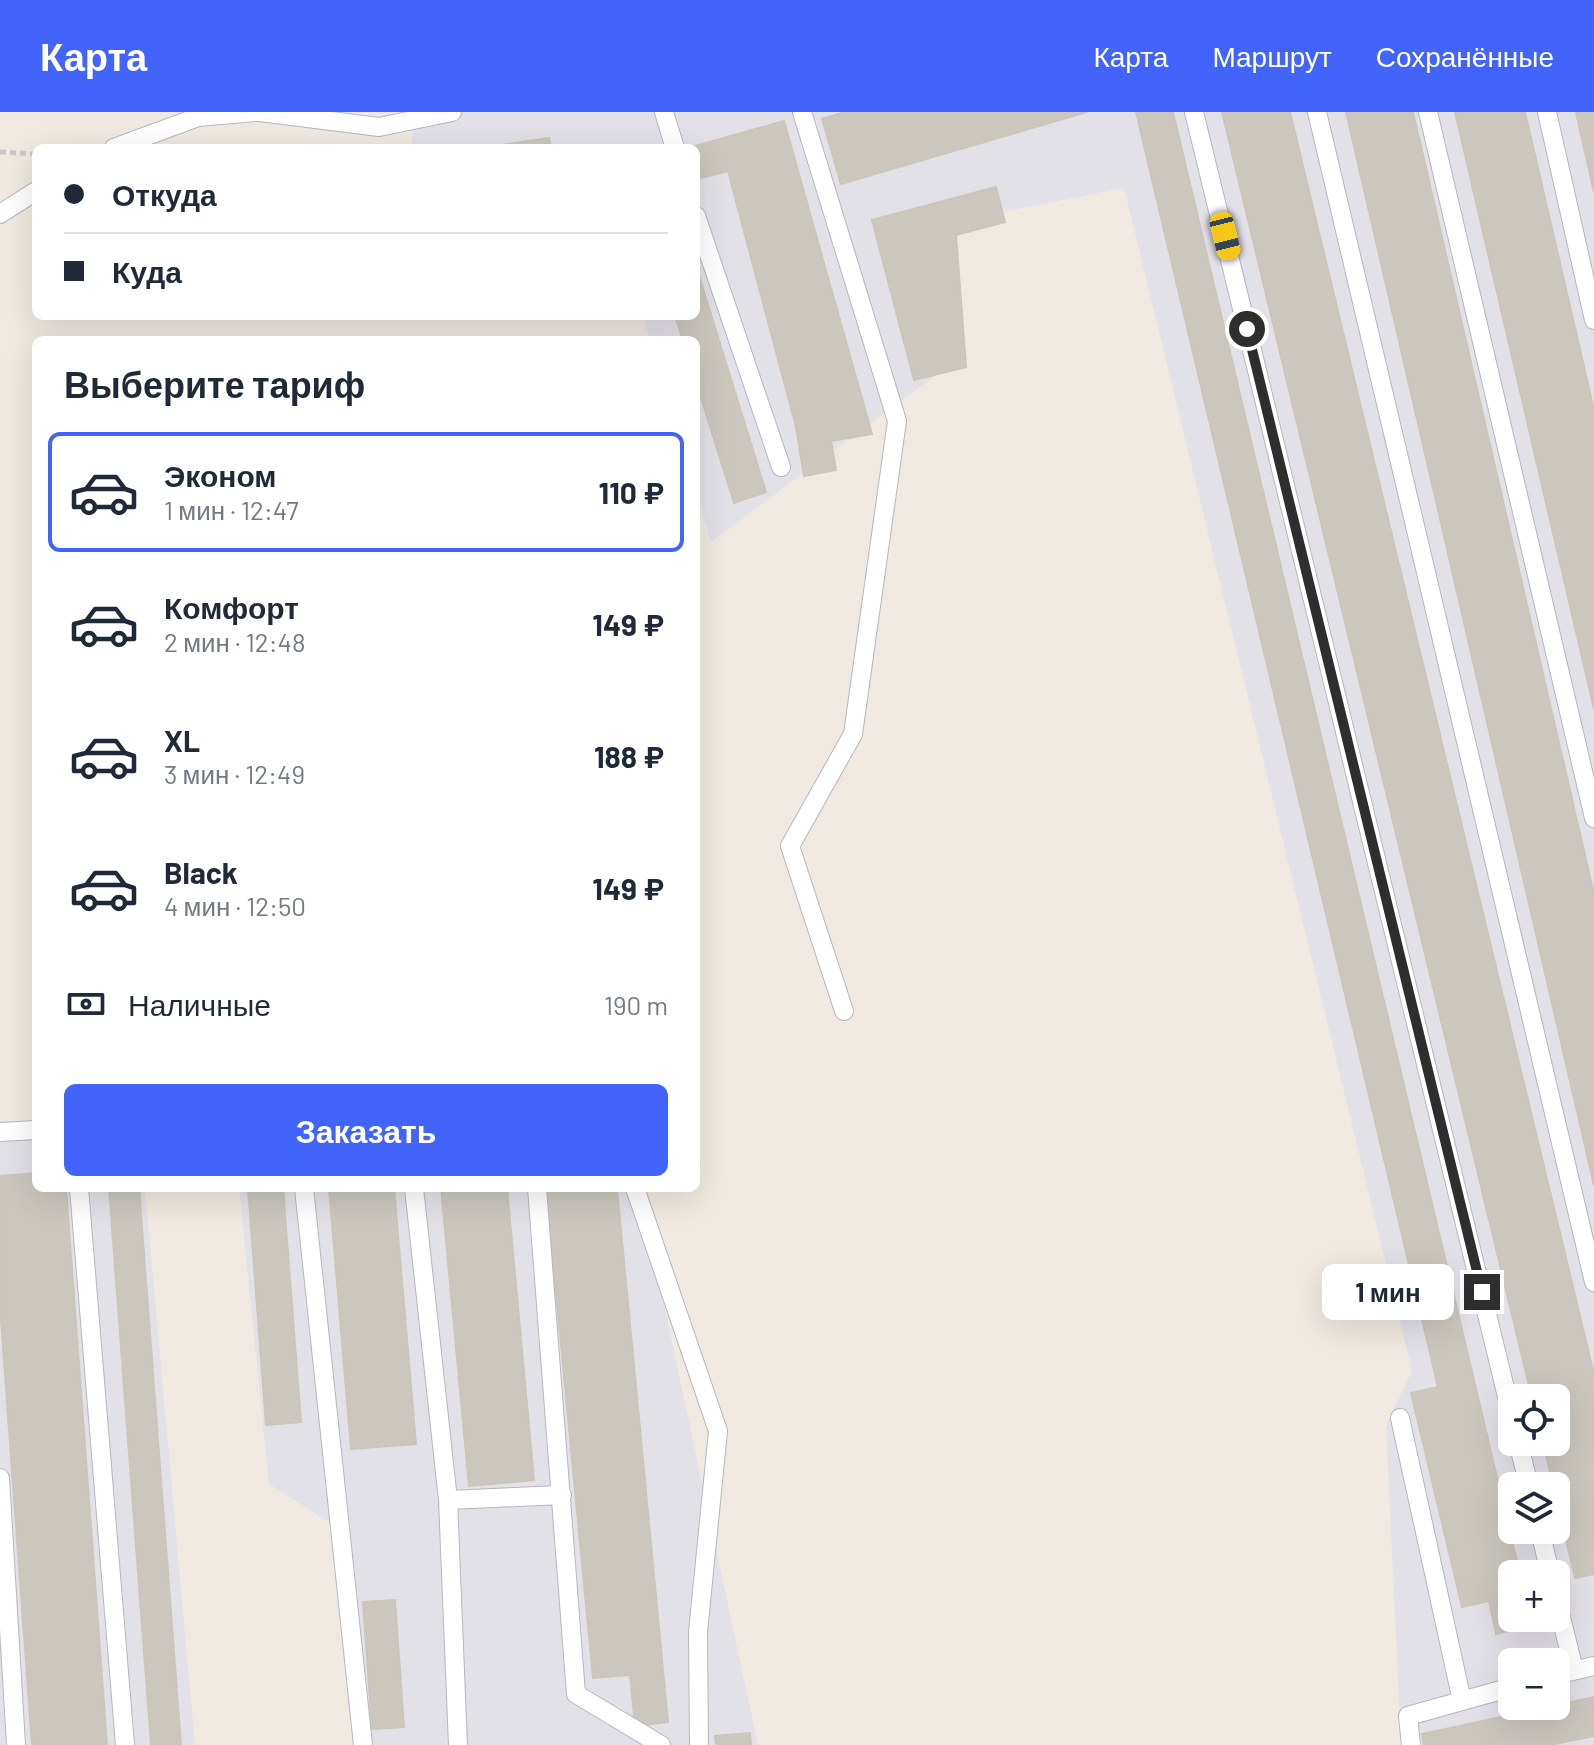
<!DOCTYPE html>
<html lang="ru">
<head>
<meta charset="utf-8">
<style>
  body { margin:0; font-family:Barlow,sans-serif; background:#f2f2f3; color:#1f2937; height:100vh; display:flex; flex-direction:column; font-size:30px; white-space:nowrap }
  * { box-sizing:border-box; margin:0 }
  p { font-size:26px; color:#747a83 }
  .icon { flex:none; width:44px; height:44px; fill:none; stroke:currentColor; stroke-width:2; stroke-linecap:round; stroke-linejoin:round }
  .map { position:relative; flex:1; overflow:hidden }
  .drawer { position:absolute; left:32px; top:224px; width:668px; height:856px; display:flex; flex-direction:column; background:#fff; border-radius:12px; box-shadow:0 8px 32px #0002 }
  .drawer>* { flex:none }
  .top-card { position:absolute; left:32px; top:32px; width:668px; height:176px; border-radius:12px; box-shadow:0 8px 32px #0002; display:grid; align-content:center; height:176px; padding:0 32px; background:#fff }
  .controls { position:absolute; left:1498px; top:1272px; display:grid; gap:16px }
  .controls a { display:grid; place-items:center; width:72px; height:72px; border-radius:12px; background:#fff; box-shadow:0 8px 32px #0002; font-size:40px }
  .end { position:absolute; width:36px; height:36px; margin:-18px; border:10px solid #2e2e2e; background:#fff; box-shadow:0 0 0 4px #fff }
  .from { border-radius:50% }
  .bubble { position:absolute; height:56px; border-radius:12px; background:#fff; box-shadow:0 8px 32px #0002; font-size:26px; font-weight:700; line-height:56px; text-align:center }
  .car { position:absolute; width:24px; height:48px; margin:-24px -12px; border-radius:10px; box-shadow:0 0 6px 2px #0007; background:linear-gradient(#f5c518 24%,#345 0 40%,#f5c518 0 76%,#345 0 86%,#f5c518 0) }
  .top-card b { display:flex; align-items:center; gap:28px; height:76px; font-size:30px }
  .top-card b+b { border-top:2px solid #e0e1e3 }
  .top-card i { width:20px; height:20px; background:#1f2937 }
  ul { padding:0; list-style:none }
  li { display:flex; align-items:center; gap:24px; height:120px; margin:0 16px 12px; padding:0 16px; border:4px solid transparent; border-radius:12px }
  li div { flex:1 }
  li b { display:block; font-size:30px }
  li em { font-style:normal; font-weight:700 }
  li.on { border-color:#4264fb }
  li>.icon { width:72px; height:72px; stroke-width:1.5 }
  h2 { padding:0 32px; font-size:36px; line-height:96px }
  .pay { display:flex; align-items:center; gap:20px; height:88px; padding:0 32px; font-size:30px }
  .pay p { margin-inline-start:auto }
  .button { display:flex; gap:16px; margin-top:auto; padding:16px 32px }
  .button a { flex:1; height:92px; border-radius:12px; background:#4264fb; color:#fff; font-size:32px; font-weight:700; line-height:92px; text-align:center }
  header { display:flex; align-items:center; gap:48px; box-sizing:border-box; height:112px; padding:0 40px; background:#4264fb; color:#fff }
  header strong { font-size:38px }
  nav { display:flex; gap:44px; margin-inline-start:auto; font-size:28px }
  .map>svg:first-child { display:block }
  .industrial { fill:#e3e1e8; fill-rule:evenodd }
  .building { fill:#cbc7bf; stroke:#cbc5ba; stroke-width:2 }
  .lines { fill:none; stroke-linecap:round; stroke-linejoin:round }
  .service-casing { stroke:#b4b7c1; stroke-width:20 }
  .path { stroke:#c9c9c9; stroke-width:5; stroke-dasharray:6 4; stroke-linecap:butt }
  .service { stroke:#fff; stroke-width:18 }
  .route { stroke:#2e2e2e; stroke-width:10 }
</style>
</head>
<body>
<header>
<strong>Карта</strong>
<nav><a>Карта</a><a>Маршрут</a><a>Сохранённые</a></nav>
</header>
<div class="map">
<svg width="1594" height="1633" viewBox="0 0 1594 1633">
  <rect width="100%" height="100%" fill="#efe9e1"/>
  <path class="industrial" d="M417 0H1594V1633H1401L1386 1313 1412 1259 1124 76 942 112 956 248 711 430 696 380V228H650L643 204H696V36H410ZM1512 1286H1556V1330H1512ZM1512 1374H1556V1418H1512ZM1512 1462H1556V1506H1512ZM1512 1550H1556V1594H1512Z
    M0 1009 36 1010V1076H145L195 1633H0Z
    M239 1076H639L758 1633H354L338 1416 269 1372Z"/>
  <path class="building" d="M845 0H1087L841 72 822 7Z
    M1136 0H1173L1520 1462H1512V1506H1530L1532 1513 1496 1522 1489 1489 1462 1495 1411 1281 1438 1275Z
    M1222 0H1290L1594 1262V1462L1575 1466 1543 1330H1556V1286H1532Z
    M1346 0H1413L1594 782V1073Z
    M1455 0H1525L1594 298V597Z
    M1576 0H1594V80Z
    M784 9 872 322 831 329 836 358 804 364 796 315 728 59 701 66 696 36 692 35Z
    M549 26 551 36H482Z
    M996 75 1005 110 956 123 966 255 914 268 872 108Z
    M696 154 766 380 734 391 696 270V228H683L675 204H696Z
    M36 1061V1076H66L107 1633H32L0 1194V1064Z
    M109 1076H139L181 1633H151Z
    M248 1076H283L301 1310 266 1313Z
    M329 1076H394L416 1332 351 1337Z
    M441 1076H507L534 1368 469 1374Z
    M546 1076H617L668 1610 635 1614 630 1563 593 1566Z
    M395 1488 404 1615 372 1617 363 1490Z
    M1594 1585V1624L1550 1633H1424L1422 1622Z
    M750 1621 751 1633H716L715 1624Z"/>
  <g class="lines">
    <defs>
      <path id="service" d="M260 0 379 15 452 0
        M664 0 675 36
        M802 0 897 309 853 622 790 734 844 899
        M1194 0 1512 1305
        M1317 0 1594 1170
        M1428 0 1594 706
        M1547 0 1594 208
        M114 36 198 5 257 0
        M0 102 36 79
        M696 104 781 355
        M0 1020 36 1018
        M79 1076 125 1633
        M304 1076 363 1633
        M414 1076 448 1388
        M537 1076 576 1582 661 1633
        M635 1076 718 1319 698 1520 699 1633
        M1400 1306 1462 1589
        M1518 1330 1529 1374
        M0 1366 16 1633
        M1540 1418 1550 1462
        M1556 1485 1574 1558
        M1556 1563 1594 1554
        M458 1633 448 1388 562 1383
        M1411 1633 1408 1604 1512 1575"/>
    </defs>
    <use href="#service" class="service-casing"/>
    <path class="path" d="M0 40 36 42"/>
    <use href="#service" class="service"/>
  </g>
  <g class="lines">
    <path class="route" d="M1247 217 1482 1180"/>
  </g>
</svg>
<div class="controls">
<a><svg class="icon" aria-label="locate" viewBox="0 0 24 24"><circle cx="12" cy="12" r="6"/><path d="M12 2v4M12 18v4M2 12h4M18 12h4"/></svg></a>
<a><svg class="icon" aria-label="layers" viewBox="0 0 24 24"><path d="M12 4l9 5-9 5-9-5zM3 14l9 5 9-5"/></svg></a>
<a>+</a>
<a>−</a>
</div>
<i class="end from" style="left:1247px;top:217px"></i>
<i class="end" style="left:1482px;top:1180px"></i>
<div class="bubble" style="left:1322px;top:1152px;width:132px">1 мин</div>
<i class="car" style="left:1225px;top:124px;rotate:166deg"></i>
<div class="top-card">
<b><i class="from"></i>Откуда</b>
<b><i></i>Куда</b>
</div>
<section class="drawer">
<h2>Выберите тариф</h2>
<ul>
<li class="on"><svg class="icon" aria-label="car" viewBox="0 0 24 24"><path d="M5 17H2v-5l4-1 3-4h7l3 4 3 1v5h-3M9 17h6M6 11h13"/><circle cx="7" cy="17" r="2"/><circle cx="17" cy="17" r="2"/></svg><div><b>Эконом</b><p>1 мин · 12:47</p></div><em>110 ₽</em></li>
<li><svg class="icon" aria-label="car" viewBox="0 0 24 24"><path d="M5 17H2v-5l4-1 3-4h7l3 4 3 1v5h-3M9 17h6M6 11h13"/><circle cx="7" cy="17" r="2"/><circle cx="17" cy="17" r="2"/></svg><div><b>Комфорт</b><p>2 мин · 12:48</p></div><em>149 ₽</em></li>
<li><svg class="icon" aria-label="car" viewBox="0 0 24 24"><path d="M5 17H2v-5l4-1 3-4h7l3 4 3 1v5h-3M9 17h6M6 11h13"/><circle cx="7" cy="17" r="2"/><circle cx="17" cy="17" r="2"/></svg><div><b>XL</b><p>3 мин · 12:49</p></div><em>188 ₽</em></li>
<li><svg class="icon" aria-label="car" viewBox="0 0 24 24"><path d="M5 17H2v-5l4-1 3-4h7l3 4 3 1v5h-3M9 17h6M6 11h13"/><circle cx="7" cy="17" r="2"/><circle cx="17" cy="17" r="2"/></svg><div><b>Black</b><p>4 мин · 12:50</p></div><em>149 ₽</em></li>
</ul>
<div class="pay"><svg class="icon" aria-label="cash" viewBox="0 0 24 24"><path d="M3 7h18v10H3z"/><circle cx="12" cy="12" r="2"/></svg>Наличные<p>190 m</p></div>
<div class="button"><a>Заказать</a></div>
</section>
</div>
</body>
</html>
